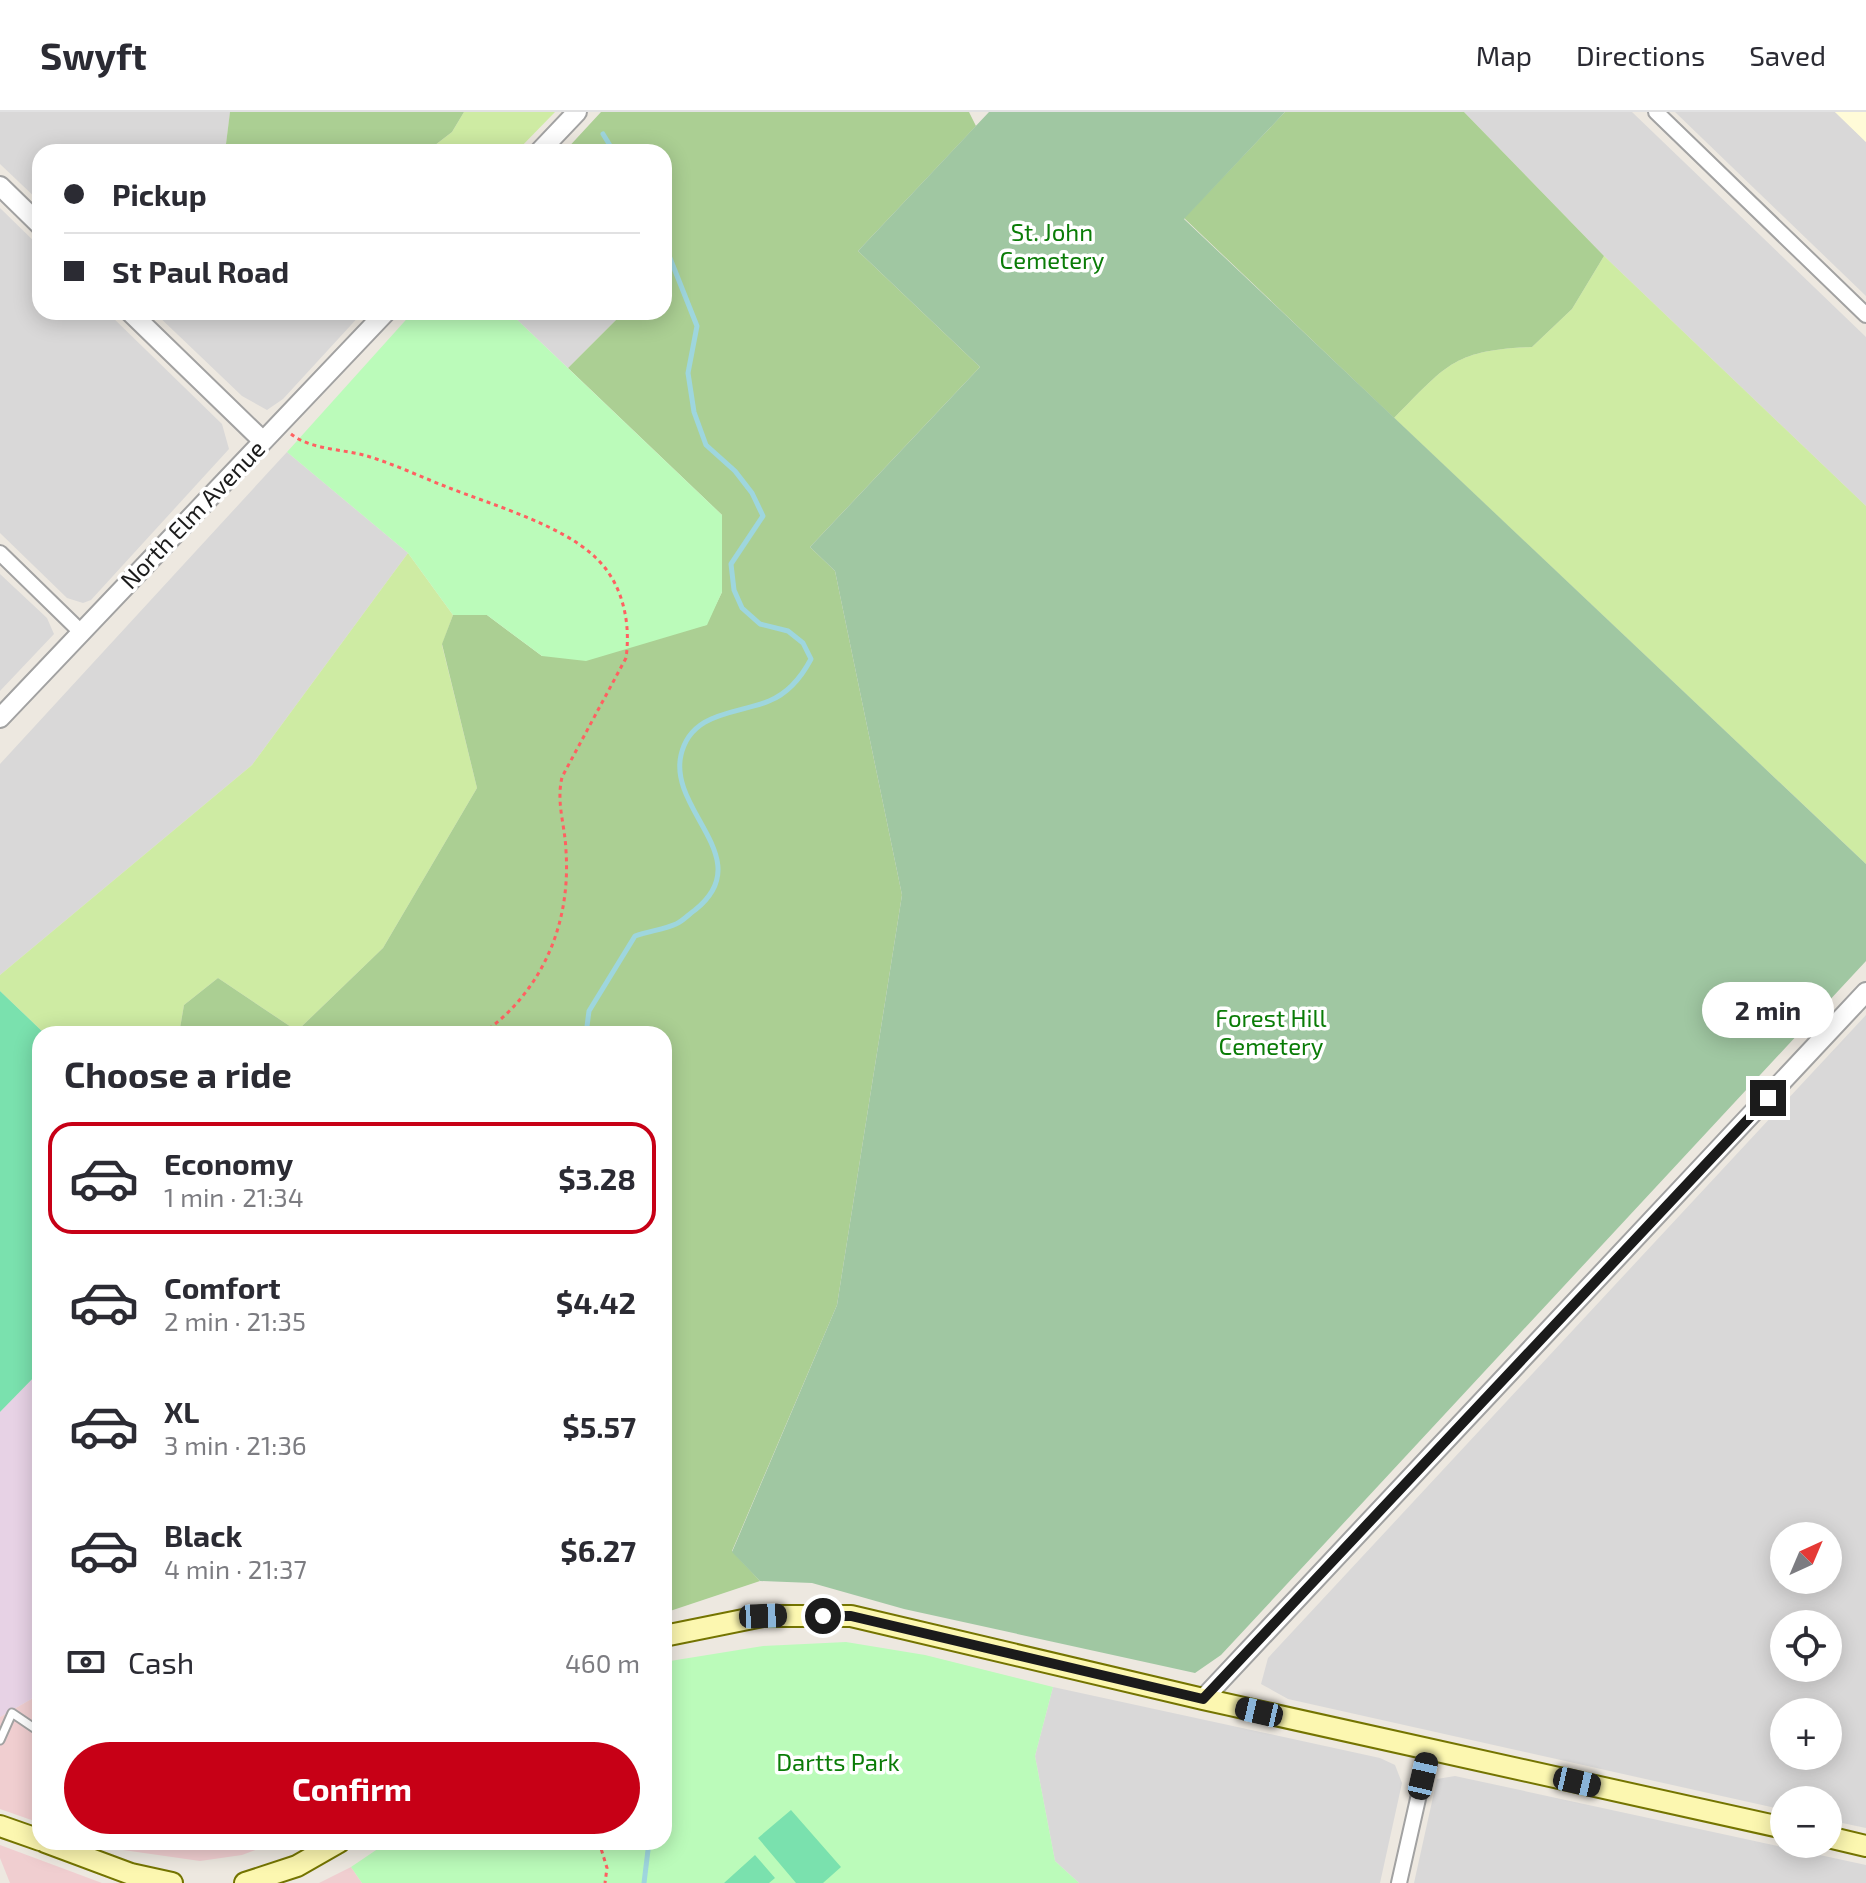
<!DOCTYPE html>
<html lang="en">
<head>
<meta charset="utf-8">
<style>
  body { margin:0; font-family:"Exo 2",sans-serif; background:#f2f2f3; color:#2b2b33; height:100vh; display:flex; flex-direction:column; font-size:30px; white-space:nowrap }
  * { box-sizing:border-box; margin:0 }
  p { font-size:26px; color:#7c7c81 }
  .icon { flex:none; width:44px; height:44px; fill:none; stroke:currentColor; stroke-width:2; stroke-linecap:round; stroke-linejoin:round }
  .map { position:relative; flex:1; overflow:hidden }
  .details { position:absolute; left:32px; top:914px; width:640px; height:824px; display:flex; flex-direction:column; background:#fff; border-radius:24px; box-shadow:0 4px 20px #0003 }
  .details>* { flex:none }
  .top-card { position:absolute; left:32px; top:32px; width:640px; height:176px; border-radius:24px; box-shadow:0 4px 20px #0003; display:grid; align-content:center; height:176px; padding:0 32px; background:#fff }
  .needle { width:52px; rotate:44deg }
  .controls { position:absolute; left:1770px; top:1410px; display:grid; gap:16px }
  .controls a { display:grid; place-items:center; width:72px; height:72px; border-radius:50%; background:#fff; box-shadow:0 4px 20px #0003; font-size:40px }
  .end { position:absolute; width:36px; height:36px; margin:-18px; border:10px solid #1b1b1b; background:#fff; box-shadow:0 0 0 4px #fff }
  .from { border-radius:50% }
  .bubble { position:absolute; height:56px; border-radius:28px; background:#fff; box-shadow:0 4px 20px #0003; font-size:26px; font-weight:700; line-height:56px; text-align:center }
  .car { position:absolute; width:24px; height:48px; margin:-24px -12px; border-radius:10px; box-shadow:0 0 6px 2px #0007; background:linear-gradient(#222 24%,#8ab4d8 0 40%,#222 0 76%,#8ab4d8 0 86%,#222 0) }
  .top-card b { display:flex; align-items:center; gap:28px; height:76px; font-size:30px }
  .top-card b+b { border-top:2px solid #e1e1e2 }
  .top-card i { width:20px; height:20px; background:#2b2b33 }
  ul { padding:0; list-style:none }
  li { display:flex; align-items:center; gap:24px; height:112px; margin:0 16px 12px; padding:0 16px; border:4px solid transparent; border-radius:24px }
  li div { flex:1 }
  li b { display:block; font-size:30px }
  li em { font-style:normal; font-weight:700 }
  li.current { border-color:#c70016 }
  li>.icon { width:72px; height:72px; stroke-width:1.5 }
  h2 { padding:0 32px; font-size:36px; line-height:96px }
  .pay { display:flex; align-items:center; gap:20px; height:88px; padding:0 32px; font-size:30px }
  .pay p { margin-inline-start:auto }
  .primary-button { display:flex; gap:16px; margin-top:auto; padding:16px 32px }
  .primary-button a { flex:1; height:92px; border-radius:48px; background:#c70016; color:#fff; font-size:32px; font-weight:700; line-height:92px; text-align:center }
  header { display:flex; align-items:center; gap:48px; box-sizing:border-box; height:112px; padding:0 40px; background:#fff; border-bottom:2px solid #e1e1e2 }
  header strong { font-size:38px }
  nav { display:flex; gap:44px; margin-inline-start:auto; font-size:28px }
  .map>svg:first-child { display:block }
  .residential { fill:#d9d8d8; fill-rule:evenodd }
  .commercial { fill:#f0ced0 }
  .industrial { fill:#e7d2e5 }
  .education { fill:#fffbd8 }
  .grass { fill:#ceeba3 }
  .forest { fill:#abcf93 }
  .cemetery { fill:#a0c7a2 }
  .park { fill:#bbfbba }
  .pitch { fill:#7ae1ae }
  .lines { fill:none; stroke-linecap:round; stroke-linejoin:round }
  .stream { stroke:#9ed6de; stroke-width:5 }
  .service-casing { stroke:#a2a2a2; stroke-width:11 }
  .minor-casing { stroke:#a2a2a2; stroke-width:18 }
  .tertiary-casing { stroke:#a2a2a2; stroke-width:22 }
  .secondary-casing { stroke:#747401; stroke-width:24 }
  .path { stroke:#ff6061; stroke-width:3; stroke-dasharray:4 4; stroke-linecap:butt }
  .service { stroke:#fff; stroke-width:7 }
  .minor { stroke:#fff; stroke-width:14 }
  .tertiary { stroke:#fff; stroke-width:18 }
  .secondary { stroke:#fcf7b0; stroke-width:20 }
  .route { stroke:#1b1b1b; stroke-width:10 }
  .labels { text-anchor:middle; stroke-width:7; stroke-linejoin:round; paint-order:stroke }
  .park-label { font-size:24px; fill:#0a7c07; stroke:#fff }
  .street-label { font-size:24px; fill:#1b1b1b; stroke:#fff }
</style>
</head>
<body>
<header>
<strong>Swyft</strong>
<nav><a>Map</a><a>Directions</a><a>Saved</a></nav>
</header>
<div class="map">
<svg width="1866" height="1771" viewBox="0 0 1866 1771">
  <rect width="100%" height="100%" fill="#ede8e0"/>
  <path class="residential" d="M0 0H230V1L225 40H40V90L0 52Z
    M1464 0H1632L1866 225V394L1604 144Z
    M1675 0H1835L1866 30V184Z
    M0 96 40 135V200H107L222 312 229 337 91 488 83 491 67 486 0 421Z
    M154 200H361L362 201 283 287 267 298 242 284Z
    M509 200H624L568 256Z
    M287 340 408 441 252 653 0 863V652Z
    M0 462 47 506 54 522 0 579Z
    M1866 903V1716L1828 1708V1688H1784V1698L1288 1587 1261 1572 1268 1546ZM1828 1424V1468H1784V1424ZM1828 1512V1556H1784V1512ZM1828 1600V1644H1784V1600Z
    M1053 1575 1380 1646 1395 1653 1402 1671 1380 1771H1079L1055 1749 1035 1644Z
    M1455 1664 1866 1753V1771H1414L1437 1667Z"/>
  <path class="commercial" d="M40 1582V1711L0 1697V1605Z
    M95 1730H276L242 1743 200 1749 116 1737Z
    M0 1733 102 1771H10L0 1746Z
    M351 1755 362 1771H319Z"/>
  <path class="industrial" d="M40 1258V1582L0 1605V1300Z"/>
  <path class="education" d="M1835 0H1866V30Z"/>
  <path class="grass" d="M464 0H555L516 40H426L452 20Z
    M1604 144 1866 394V752L1394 306C1447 253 1453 238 1532 235L1572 197Z
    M408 441 453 503 442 533 477 676 383 836 297 919 218 866 184 893 179 922H45L0 879V863L252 653Z"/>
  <path class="forest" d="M230 0H464L452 20 426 40H225Z
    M601 0H969L976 14 858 139 980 255 810 435 835 459 902 783 837 1193 732 1439 760 1469 664 1501V922H179L184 893 218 866 297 919 383 836 477 676 442 532 453 503H487L542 544 706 513 722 480V403L568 256 624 200H664V40H564Z
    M1285 0H1464L1604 144 1572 197 1532 235C1453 238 1447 253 1394 306L1184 106Z"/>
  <path class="cemetery" d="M989 0H1285L1184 107 1866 752V849L1221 1543 1195 1561 904 1497 812 1471 760 1469 732 1440 837 1193 902 783 835 459 810 435 980 255 858 139Z"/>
  <path class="park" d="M413 200H509L722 403V480L707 513 586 549 542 544 487 503H453L408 441 287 340Z
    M846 1530 925 1543 1053 1575 1035 1644 1055 1749 1079 1771H362L351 1755 388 1730H664V1550L763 1534Z"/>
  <path class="pitch" d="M0 879 45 922H40V1259L0 1300Z
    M791 1698 841 1755 823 1771H796L758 1726Z
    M755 1743 775 1766 769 1771H724Z"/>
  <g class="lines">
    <path class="stream" d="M603 22 614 40
      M586 922 589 899 635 824C648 819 663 818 676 812 683 809 689 802 695 798 759 747 668 699 681 643 691 599 738 602 769 589 789 581 802 564 811 547L803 531 788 519 760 512 742 496 734 478 731 452 763 404 752 381 735 359 706 333 694 300 688 261 697 214 664 131
      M644 1771 649 1730"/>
    <defs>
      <path id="service" d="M0 1628 12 1601 40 1620"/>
      <path id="minor" d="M1656 0 1866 203
        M0 441 81 520
        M1399 1771 1429 1638"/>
      <path id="tertiary" d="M539 40 577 0
        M0 74 40 113
        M130 200 263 329
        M0 606 386 200
        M1203 1587 1866 880"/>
      <path id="secondary" d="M664 1524 763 1504H851L1203 1587 1784 1716
        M0 1714 40 1728
        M1828 1725 1866 1734
        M45 1730 131 1762 172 1771
        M245 1771 297 1754 339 1730"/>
    </defs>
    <use href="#service" class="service-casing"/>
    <use href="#minor" class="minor-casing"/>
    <use href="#tertiary" class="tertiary-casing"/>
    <use href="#secondary" class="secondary-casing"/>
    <path class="path" d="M291 322C311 338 344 337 367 344 394 352 421 365 447 375 492 393 560 412 595 445 623 471 631 511 626 546L562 665C556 692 565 712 566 739 571 812 542 880 482 922
      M599 1730 607 1756 605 1771"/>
    <use href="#service" class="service"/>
    <use href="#minor" class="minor"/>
    <use href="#tertiary" class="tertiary"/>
    <use href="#secondary" class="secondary"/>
  </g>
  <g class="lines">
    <path class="route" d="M823 1504H851L1203 1587 1768 986"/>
  </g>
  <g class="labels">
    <g class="park-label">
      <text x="1052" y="129">St. John<tspan x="1052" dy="28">Cemetery</tspan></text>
      <text x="1271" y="915">Forest Hill<tspan x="1271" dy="28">Cemetery</tspan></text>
      <text x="838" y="1659">Dartts Park</text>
    </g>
    <g class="street-label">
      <text transform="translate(193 403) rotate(-46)" y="8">North Elm Avenue</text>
    </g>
  </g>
</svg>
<div class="controls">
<a><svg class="needle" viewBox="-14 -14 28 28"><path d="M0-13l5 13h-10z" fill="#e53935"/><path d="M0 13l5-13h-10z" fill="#7c7c81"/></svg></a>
<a><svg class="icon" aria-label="locate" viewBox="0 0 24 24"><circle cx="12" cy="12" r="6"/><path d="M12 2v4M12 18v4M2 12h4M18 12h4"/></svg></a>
<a>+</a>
<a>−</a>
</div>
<i class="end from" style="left:823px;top:1504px"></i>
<i class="end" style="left:1768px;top:986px"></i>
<div class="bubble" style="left:1702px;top:870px;width:132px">2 min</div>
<i class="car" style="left:763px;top:1504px;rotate:88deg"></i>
<i class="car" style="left:1259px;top:1600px;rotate:283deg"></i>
<i class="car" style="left:1423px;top:1664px;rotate:13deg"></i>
<i class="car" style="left:1577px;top:1670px;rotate:103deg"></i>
<div class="top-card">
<b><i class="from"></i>Pickup</b>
<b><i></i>St Paul Road</b>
</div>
<section class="details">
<h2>Choose a ride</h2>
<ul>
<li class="current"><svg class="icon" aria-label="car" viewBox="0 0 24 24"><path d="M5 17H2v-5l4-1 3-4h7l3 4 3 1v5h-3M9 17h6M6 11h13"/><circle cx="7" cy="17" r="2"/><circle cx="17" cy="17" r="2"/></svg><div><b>Economy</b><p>1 min · 21:34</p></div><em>$3.28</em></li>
<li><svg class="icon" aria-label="car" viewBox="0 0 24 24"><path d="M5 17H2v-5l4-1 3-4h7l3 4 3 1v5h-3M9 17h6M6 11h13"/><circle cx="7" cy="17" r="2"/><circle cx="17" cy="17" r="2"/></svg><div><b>Comfort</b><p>2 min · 21:35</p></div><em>$4.42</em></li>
<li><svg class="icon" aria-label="car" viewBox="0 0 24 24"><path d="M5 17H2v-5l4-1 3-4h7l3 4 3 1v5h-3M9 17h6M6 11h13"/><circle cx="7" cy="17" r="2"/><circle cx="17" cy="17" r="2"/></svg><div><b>XL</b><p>3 min · 21:36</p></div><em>$5.57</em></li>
<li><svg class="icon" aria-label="car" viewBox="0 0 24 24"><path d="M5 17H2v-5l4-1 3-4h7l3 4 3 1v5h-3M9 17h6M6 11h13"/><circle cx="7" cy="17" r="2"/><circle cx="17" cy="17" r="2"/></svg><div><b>Black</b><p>4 min · 21:37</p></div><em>$6.27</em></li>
</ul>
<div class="pay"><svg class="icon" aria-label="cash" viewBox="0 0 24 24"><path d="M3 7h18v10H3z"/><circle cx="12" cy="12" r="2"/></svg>Cash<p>460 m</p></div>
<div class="primary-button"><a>Confirm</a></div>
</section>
</div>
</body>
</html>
